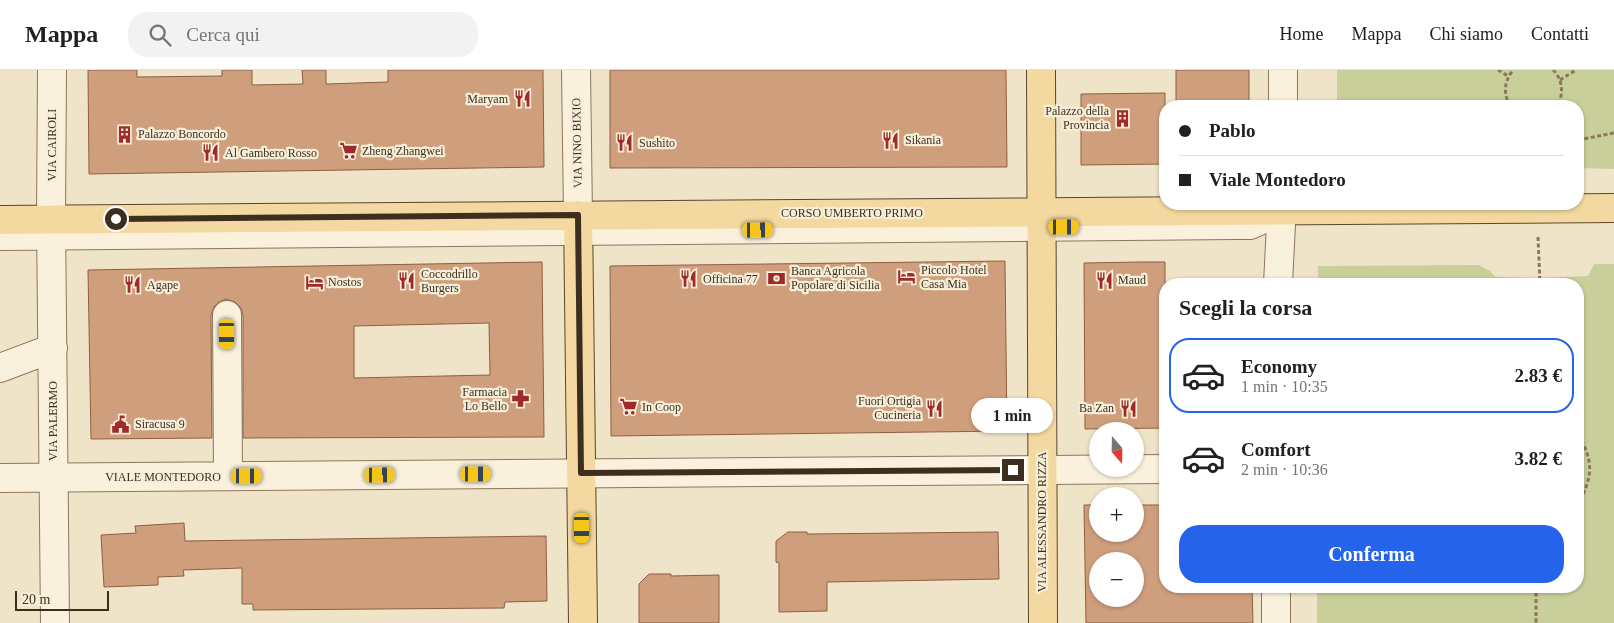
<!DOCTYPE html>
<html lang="it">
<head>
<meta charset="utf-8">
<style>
  body { margin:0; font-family:"Times New Roman",serif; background:#f2f2f2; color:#202124; height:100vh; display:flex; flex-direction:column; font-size:19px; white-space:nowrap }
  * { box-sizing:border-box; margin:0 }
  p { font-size:16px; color:#757577 }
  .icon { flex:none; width:28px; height:28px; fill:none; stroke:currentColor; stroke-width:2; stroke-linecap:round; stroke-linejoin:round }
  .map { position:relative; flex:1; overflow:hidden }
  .side { position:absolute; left:1159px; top:208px; width:425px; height:315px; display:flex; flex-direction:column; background:#fff; border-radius:20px; box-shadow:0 1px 4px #0004 }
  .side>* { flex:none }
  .banner { position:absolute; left:1159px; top:30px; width:425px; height:110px; border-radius:20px; box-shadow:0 1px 4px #0004; display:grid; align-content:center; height:110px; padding:0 20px; background:#fff }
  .needle { width:32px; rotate:160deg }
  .controls { position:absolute; left:1089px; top:352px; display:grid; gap:10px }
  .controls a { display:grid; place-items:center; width:55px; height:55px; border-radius:50%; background:#fff; box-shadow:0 1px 4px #0004; font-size:25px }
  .scale { position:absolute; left:15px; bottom:12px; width:94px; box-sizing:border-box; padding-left:5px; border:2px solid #3d2e20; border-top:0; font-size:14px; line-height:18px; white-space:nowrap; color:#3d2e20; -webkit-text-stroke:4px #f7eed8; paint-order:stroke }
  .end { position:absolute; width:22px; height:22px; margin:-11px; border:6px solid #3d2e20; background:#fff; box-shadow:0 0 0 2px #fff }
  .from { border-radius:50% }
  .bubble { position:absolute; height:35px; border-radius:18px; background:#fff; box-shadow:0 1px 4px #0004; font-size:16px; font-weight:800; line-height:35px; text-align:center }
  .car { position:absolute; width:15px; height:30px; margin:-15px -8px; border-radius:6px; box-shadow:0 0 4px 1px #0007; background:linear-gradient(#f5c518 24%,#345 0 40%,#f5c518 0 76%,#345 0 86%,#f5c518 0) }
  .banner b { display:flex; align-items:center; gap:18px; height:48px; font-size:19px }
  .banner b+b { border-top:1px solid #e0e0e0 }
  .banner i { width:12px; height:12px; background:#202124 }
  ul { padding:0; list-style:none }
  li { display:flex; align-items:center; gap:15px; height:75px; margin:0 10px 8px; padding:0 10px; border:2px solid transparent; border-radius:20px }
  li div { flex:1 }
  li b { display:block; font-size:19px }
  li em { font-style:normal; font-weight:800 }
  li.active { border-color:#2563eb }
  li>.icon { width:45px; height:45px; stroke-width:1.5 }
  h2 { padding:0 20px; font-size:22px; line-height:60px }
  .cta { display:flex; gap:10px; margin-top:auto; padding:10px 20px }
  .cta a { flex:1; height:58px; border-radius:20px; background:#2563eb; color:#fff; font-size:20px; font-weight:800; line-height:58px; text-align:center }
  header { display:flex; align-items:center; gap:30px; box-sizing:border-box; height:70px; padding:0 25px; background:#fff; border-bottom:1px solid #e0e0e0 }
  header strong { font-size:24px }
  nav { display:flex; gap:28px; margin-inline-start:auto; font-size:18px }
  .search { width:350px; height:45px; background:#f2f2f2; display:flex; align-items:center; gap:12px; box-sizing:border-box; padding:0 18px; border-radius:20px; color:#757577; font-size:19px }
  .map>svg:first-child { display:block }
  .green { fill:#c9cf9b }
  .building { fill:#cf9f7d; stroke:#8d5f41; fill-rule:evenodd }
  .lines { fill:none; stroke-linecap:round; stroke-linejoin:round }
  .minor-casing { stroke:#8d765c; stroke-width:30 }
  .major-casing { stroke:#5b4430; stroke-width:30 }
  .path { stroke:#8d765c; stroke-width:3; stroke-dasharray:4 2.5; stroke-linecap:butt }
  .minor { stroke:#faf1dc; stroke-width:28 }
  .major { stroke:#f3d9a0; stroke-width:28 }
  .route { stroke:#3d2e20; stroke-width:6 }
  .labels { text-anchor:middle; stroke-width:4.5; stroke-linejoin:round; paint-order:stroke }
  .poi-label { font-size:12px; fill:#3d2e20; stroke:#f7eed8; text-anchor:start }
  .street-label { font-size:12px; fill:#3d2e20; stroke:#f7eed8 }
</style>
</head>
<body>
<header>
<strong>Mappa</strong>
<div class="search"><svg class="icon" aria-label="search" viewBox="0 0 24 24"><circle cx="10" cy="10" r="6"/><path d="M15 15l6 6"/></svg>Cerca qui</div>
<nav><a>Home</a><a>Mappa</a><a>Chi siamo</a><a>Contatti</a></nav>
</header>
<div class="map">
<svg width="1614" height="553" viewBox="0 0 1614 553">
  <rect width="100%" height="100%" fill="#f0e4c8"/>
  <path class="green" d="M1337 0H1614V99L1578 98V36H1337Z
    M1594 194H1614V553H1317V516H1578V214H1318V196L1479 195 1490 201 1495 207 1540 208 1588 206Z"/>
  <path class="building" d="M88 0H137V7L222 6V0H252V15L303 14 302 0H326V14L388 12V0H543L544 97 89 104Z
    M610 0H1006L1007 97 610 98Z
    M1176 0H1249V36H1176Z
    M1165 23V94L1081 95V24Z
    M1005 191 1007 361 611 366 610 196Z
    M542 192 544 367 243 368V245L241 238 235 232 226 229 219 232 214 237 211 245 212 368 91 369 88 200ZM489 253 490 305 354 308V256Z
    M1139 192H1165V358L1085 359 1084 193Z
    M1084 435H1098V464H1135V435H1165V516H1252L1253 553H1086ZM1098 491H1135V529H1098Z
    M184 453 185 471 546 466 547 531 505 532 504 538 253 540V534H242V498L183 500 184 506 158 507V515L104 517 101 465 136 463 135 456Z
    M788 462H807V464L998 462 999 509 827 512V541L779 542V493L776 492V471Z
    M649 504H671V506L719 505V553H639V514Z"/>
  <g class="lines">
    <defs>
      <path id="minor" d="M52 0 51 149 55 553
        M576 0 578 145
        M1283 36V0
        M0 166 1235 155H1250L1282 141
        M1278 214 1282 134
        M227 245 228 406
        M0 298 53 278
        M0 408 1165 399
        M1276 553V516"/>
      <path id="major" d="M1041 0 1043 553
        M578 145 583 553
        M0 150 1614 138"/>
    </defs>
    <use href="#minor" class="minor-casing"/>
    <use href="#major" class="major-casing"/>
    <path class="path" d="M1498 0 1508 6
      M1553 0C1563 9 1564 25 1557 36
      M1560 10 1576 0
      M1510 36C1503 23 1504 12 1513 0
      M1578 70 1614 63
      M1538 167 1540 214
      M1578 365C1594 390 1593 408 1578 433
      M1536 516V553"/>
    <use href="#minor" class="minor"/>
    <use href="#major" class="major"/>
  </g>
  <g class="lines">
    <path class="route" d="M116 149 578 145 581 403 1013 400"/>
  </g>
  <defs>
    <symbol id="restaurant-bare" viewBox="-9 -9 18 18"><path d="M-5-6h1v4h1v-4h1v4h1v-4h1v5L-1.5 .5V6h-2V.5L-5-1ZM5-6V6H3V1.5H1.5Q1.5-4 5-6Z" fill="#9e2a2b" stroke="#f7eed8" stroke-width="2.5" paint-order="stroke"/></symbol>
    <symbol id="building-bare" viewBox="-9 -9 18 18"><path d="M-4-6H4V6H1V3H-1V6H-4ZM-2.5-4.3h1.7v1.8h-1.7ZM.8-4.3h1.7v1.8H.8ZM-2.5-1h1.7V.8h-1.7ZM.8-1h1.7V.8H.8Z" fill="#9e2a2b" stroke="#f7eed8" stroke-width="2.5" paint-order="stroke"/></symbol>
    <symbol id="supermarket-bare" viewBox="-9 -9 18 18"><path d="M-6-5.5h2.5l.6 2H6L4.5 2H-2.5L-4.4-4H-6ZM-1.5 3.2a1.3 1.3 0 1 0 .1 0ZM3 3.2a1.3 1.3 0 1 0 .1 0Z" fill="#9e2a2b" stroke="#f7eed8" stroke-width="2.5" paint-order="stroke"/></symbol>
    <symbol id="hotel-bare" viewBox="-9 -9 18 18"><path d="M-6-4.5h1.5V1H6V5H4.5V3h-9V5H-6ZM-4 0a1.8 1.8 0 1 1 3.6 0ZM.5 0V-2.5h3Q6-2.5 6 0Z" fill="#9e2a2b" stroke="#f7eed8" stroke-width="2.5" paint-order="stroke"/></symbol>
    <symbol id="bank-bare" viewBox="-9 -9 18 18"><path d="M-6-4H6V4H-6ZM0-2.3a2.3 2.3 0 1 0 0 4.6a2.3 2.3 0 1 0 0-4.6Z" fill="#9e2a2b" stroke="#f7eed8" stroke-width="2.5" paint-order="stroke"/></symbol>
    <symbol id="pharmacy-bare" viewBox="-9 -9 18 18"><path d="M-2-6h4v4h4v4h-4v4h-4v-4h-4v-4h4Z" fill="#9e2a2b" stroke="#f7eed8" stroke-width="2.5" paint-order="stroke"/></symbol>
    <symbol id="civic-bare" viewBox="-9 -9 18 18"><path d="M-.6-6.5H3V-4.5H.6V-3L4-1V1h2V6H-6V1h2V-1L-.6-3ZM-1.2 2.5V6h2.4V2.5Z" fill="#9e2a2b" stroke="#f7eed8" stroke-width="2.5" paint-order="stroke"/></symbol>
  </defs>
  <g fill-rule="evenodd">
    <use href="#restaurant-bare" x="510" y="16" width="25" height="25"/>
    <use href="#building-bare" x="1110" y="36" width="25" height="25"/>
    <use href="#building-bare" x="112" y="52" width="25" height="25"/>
    <use href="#restaurant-bare" x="878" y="58" width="25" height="25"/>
    <use href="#restaurant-bare" x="612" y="60" width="25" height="25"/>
    <use href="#supermarket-bare" x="336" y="68" width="25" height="25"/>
    <use href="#restaurant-bare" x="198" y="70" width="25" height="25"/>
    <use href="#hotel-bare" x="894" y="194" width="25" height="25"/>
    <use href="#bank-bare" x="764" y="196" width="25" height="25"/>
    <use href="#restaurant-bare" x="676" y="196" width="25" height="25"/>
    <use href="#restaurant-bare" x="1092" y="198" width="25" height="25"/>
    <use href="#restaurant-bare" x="394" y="198" width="25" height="25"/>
    <use href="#hotel-bare" x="302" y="200" width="25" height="25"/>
    <use href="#restaurant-bare" x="120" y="202" width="25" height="25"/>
    <use href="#pharmacy-bare" x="508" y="316" width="25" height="25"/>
    <use href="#supermarket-bare" x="616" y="324" width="25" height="25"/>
    <use href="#restaurant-bare" x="922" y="326" width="25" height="25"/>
    <use href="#restaurant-bare" x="1116" y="326" width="25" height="25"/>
    <use href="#civic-bare" x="108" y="342" width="25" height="25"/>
  </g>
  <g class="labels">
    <g class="poi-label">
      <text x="508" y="33" text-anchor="end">Maryam</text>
      <text x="1109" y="45" text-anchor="end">Palazzo della<tspan x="1109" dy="14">Provincia</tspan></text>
      <text x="138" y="68">Palazzo Boncordo</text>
      <text x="905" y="74">Sikania</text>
      <text x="639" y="77">Sushito</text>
      <text x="362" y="85">Zheng Zhangwei</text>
      <text x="225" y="87">Al Gambero Rosso</text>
      <text x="921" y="204">Piccolo Hotel<tspan x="921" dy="14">Casa Mia</tspan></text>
      <text x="791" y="205">Banca Agricola<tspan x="791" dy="14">Popolare di Sicilia</tspan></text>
      <text x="421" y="208">Coccodrillo<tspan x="421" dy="14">Burgers</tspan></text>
      <text x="703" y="213">Officina 77</text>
      <text x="1118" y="214">Maud</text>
      <text x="328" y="216">Nostos</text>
      <text x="147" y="219">Agape</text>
      <text x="507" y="326" text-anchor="end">Farmacia<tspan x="507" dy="14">Lo Bello</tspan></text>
      <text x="921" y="335" text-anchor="end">Fuori Ortigia<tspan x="921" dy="14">Cucineria</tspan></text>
      <text x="642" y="341">In Coop</text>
      <text x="1114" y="342" text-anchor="end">Ba Zan</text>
      <text x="135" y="358">Siracusa 9</text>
    </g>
    <g class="street-label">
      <text transform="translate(577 73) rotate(-91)" y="4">VIA NINO BIXIO</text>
      <text transform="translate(52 75) rotate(-90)" y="4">VIA CAIROLI</text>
      <text x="852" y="147">CORSO UMBERTO PRIMO</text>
      <text transform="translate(53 351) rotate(-90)" y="4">VIA PALERMO</text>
      <text x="163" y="411">VIALE MONTEDORO</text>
      <text transform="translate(1042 452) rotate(-90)" y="4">VIA ALESSANDRO RIZZA</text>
    </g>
  </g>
</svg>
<div class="controls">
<a><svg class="needle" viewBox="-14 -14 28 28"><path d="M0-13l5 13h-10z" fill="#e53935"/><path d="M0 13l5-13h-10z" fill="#757577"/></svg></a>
<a>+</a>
<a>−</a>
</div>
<div class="scale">20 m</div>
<i class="end from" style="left:116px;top:149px"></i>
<i class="end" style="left:1013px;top:400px"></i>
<div class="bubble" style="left:971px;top:328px;width:82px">1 min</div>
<i class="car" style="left:1064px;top:157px;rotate:90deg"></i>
<i class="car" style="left:758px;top:160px;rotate:89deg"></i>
<i class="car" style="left:227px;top:264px;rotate:180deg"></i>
<i class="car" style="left:476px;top:404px;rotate:90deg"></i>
<i class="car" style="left:380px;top:405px;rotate:89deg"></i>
<i class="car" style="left:247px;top:406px;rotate:90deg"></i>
<i class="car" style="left:582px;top:458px;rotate:180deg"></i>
<div class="banner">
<b><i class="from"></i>Pablo</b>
<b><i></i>Viale Montedoro</b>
</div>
<section class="side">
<h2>Scegli la corsa</h2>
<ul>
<li class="active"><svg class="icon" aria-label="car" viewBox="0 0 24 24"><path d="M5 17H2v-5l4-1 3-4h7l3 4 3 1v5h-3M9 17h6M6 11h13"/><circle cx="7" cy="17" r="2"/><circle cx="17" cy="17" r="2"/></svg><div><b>Economy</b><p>1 min · 10:35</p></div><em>2.83 €</em></li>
<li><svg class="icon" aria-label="car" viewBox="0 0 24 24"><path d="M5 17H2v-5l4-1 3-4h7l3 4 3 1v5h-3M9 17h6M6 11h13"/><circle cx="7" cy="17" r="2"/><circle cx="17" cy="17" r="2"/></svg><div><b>Comfort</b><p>2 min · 10:36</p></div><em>3.82 €</em></li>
</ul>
<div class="cta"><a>Conferma</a></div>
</section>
</div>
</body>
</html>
